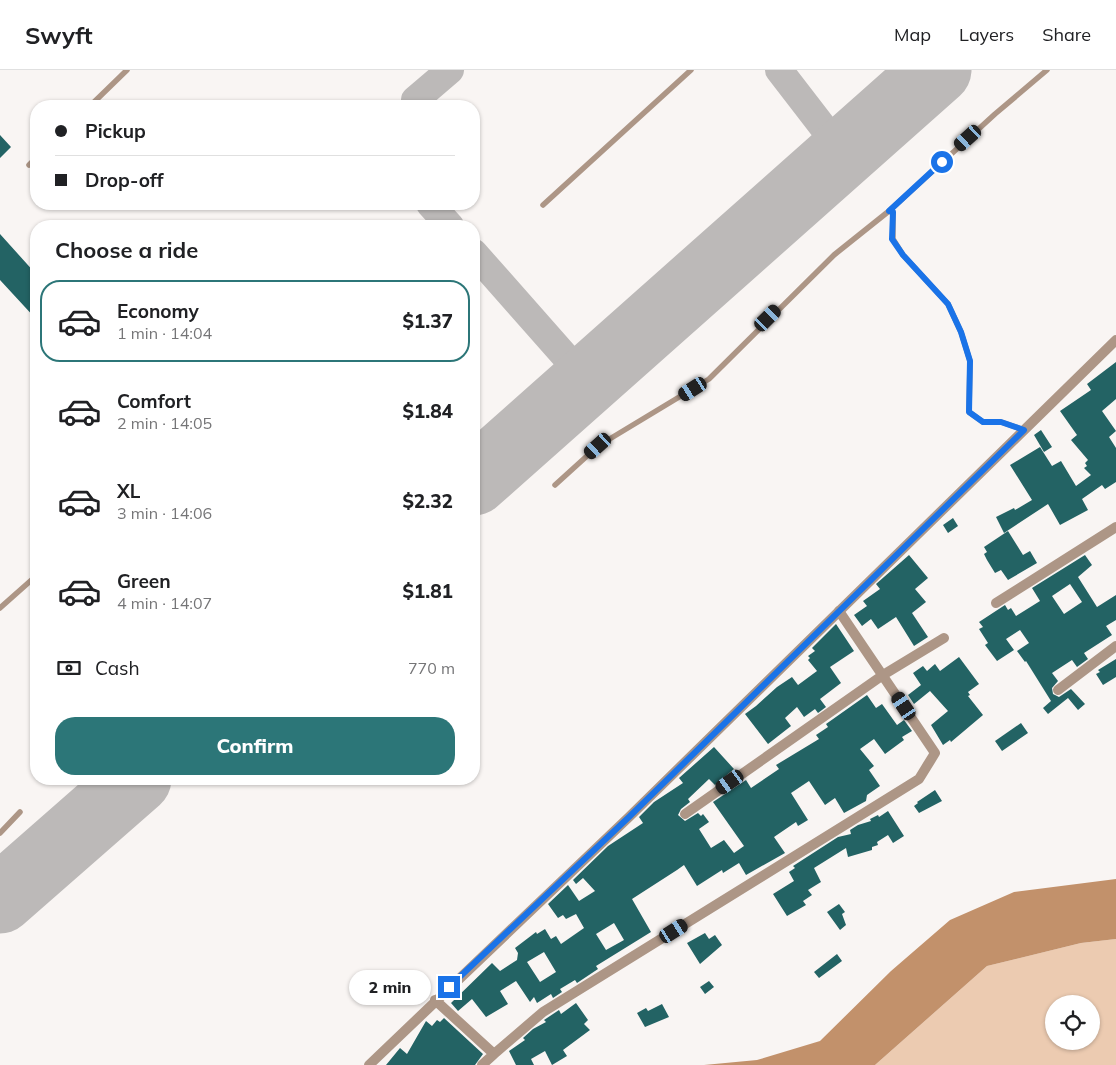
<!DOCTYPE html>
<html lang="en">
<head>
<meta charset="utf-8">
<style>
  body { margin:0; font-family:Mulish,sans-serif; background:#f6f6f6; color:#202124; height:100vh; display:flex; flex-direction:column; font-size:19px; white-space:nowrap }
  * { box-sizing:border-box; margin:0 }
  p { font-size:16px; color:#757577 }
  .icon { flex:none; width:28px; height:28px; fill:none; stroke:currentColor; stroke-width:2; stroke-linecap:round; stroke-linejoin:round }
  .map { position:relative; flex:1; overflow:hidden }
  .drawer { position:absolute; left:30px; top:150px; width:450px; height:565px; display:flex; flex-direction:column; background:#fff; border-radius:20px; box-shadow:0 1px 4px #0004 }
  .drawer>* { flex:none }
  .guide { position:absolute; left:30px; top:30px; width:450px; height:110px; border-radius:20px; box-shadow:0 1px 4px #0004; display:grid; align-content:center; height:110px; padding:0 25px; background:#fff }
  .controls { position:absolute; left:1045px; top:925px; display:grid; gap:10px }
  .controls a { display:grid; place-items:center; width:55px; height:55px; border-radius:50%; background:#fff; box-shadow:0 1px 4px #0004; font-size:25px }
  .end { position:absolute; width:22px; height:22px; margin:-11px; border:6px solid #1a73e8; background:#fff; box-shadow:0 0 0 2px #fff }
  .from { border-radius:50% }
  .bubble { position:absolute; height:35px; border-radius:18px; background:#fff; box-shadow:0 1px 4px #0004; font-size:16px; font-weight:800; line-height:35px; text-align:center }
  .car { position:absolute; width:15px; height:30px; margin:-15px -8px; border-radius:6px; box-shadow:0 0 4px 1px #0007; background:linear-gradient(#222 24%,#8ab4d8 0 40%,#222 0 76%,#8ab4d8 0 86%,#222 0) }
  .guide b { display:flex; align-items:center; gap:18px; height:48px; font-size:19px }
  .guide b+b { border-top:1px solid #e0e0e0 }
  .guide i { width:12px; height:12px; background:#202124 }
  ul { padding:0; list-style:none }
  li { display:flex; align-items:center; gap:15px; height:82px; margin:0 10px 8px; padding:0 15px; border:2px solid transparent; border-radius:20px }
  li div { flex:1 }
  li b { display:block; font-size:19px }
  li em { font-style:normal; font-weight:800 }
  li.on { border-color:#2c7678 }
  li>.icon { width:45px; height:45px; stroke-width:1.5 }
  h2 { padding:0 25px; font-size:22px; line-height:60px }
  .pay { display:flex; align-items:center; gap:12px; height:55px; padding:0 25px; font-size:19px }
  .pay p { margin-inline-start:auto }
  .button { display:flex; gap:10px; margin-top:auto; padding:10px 25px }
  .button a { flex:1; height:58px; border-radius:20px; background:#2c7678; color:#fff; font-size:20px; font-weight:800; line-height:58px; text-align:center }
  header { display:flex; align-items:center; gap:30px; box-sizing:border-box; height:70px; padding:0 25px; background:#fff; border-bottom:1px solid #e0e0e0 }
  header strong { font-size:24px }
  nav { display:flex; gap:28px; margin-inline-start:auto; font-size:18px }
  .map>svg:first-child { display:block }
  .green { fill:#eccbb1; fill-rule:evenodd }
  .water { fill:#c2916b }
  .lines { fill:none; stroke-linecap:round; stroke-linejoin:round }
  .taxiway { stroke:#bcb9b8; stroke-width:28 }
  .runway { stroke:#bcb9b8; stroke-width:69 }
  .building { fill:#236364; fill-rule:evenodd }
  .service { stroke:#ad9686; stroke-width:5.5 }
  .minor { stroke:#ad9686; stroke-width:10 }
  .tertiary { stroke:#ad9686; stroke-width:10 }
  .route { stroke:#1a73e8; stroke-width:6 }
</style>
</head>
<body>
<header>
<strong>Swyft</strong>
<nav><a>Map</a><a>Layers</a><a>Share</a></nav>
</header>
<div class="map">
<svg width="1116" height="995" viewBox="0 0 1116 995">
  <rect width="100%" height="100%" fill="#f9f5f3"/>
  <path class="green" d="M1116 869V995H875L987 896 1081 873ZM1054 934H1091V971H1054Z"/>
  <path class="water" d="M1116 809V869L1081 873 987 896 875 995H704L757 990 820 971 891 901 950 850 1014 822Z"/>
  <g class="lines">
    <path class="taxiway" d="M779 0 843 83
      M415 30 450 0
      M430 134 450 156
      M474 183 587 311"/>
    <path class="runway" d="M474 411 937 0
      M0 829 137 709"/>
  </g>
  <path class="building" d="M0 65 11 77 0 88Z
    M0 164 36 204V249L0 210Z
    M1116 292V329L1102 341 1116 361 1109 367 1116 378V412L1105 419 1102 415 1082 429 1088 440 1060 455 1048 434 1004 463 996 447 1014 438 1015 440 1032 430 1010 395 1040 377 1052 396 1061 391 1076 416 1091 405 1084 398 1087 396 1085 393 1088 390 1071 370 1077 365 1060 341 1091 320 1087 314Z
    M1041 360 1052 377 1044 382 1034 365Z
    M953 448 958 456 948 463 943 455Z
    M1008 461 1023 485 1030 481 1037 493 1008 510 1001 500 995 503 987 490 984 484 987 482 984 477Z
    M909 485 928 508 915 519 926 532 912 543 928 567 914 576 896 547 878 559 871 549 862 556 854 545 867 536 863 531 880 519 876 514Z
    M1085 485 1092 495 1078 507 1097 537 1116 525V550L1106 556 1112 565 1084 583 1088 589 1077 597 1072 590 1052 603 1058 611 1052 618 1053 624 1059 627 1071 619 1085 634 1078 640 1068 628 1048 644 1043 638 1051 631 1026 591 1025 592 1017 581 1029 573 1020 560 1006 569 1014 580 997 591 985 575 988 573 979 559 983 557 979 552 1005 535 1008 540 1011 538 1016 546 1040 531 1032 518ZM1070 514 1082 532 1064 544 1052 526Z
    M836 554 854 581 830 597 841 613 820 629 826 637 818 643 815 639 804 647 797 637 785 648 791 656 768 674 745 644 756 636 777 617 792 607 798 615 817 601 808 590 810 588 808 586 815 581 812 578Z
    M959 587 979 614 968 622 970 625 968 626 983 645 951 672 950 670 943 675 931 655 948 641 930 621 914 634 908 625 921 615 913 603 923 596 927 601 935 594 940 601Z
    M1116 589V607L1103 615 1096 604 1100 602 1098 600Z
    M867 625 876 638 882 634 897 655 904 650 912 661 902 667 904 670 885 684 874 669 860 679 874 696 869 700 880 716 867 725 866 731 844 743 835 728 825 735 809 711 791 723 808 750 798 756 796 752 774 767 785 783 746 805 739 793 723 803 722 800 697 816 684 795 677 800 632 829 651 862 596 896 598 899 577 913 575 910 560 919 562 922 553 928 551 924 537 933 534 927 530 932 516 911 500 921 508 934 486 947 472 929 458 941 451 933 492 893 500 901 517 890 518 883 515 878 536 862 537 864 545 859 551 869 556 866 561 874 584 858 576 844 566 849 563 845 558 848 548 834 568 815 579 831 595 821 583 808 576 814 573 810 608 776 643 753 639 747 654 732 683 713 679 708 714 677 734 699 715 715 709 709 688 729 690 732 681 739 678 745 685 751 698 743 701 746 703 744 709 752 699 759 711 778 724 770 734 783 744 776 713 732 746 710 751 718 779 699 776 695 819 669 816 665 828 657 826 654ZM614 853 624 870 606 880 596 864ZM544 882 556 902 540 912 527 892Z
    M1021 653 1028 663 1002 681 995 671Z
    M935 720 942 731 919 743 914 736 918 733 917 732Z
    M888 741 904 766 893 773 888 765 877 772 878 775 872 777V780L848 787 846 778 814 798 821 812 808 820 812 825 803 831 806 835 787 846 773 824 794 811 789 802 795 798 793 796 838 767 851 764 850 760 858 755 871 751 870 749 878 745 879 747Z
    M839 834 845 842 842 844 846 855 840 860 827 842Z
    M705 863 709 869 715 865 722 875 700 894 687 873Z
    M837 884 842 891 819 908 814 902Z
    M709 911 714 917 705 924 700 917Z
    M576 933 588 950 584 954 590 960 563 980 567 986 552 995 545 981 531 989 534 995H516L509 981 525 970 523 968 533 959 546 952 544 950 559 940 561 944Z
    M662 934 669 947 645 957 637 943 646 938 648 941Z
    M444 948 483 984 475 995H386L400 978 407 984 426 951 432 956 437 950 440 952Z"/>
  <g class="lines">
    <path class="service" d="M90 36 127 0
      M29 95 36 88
      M543 135 691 0
      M889 141 893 142V169L903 185 948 234 961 262 970 291 969 342 983 352H1001L1024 360
      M555 415 598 376 709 309 834 185 889 141 995 44 1047 0
      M0 538 36 506
      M0 763 20 742"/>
    <path class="minor" d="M996 533 1116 457
      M1058 620 1116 576
      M685 744 883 605 944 568
      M435 930 494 984 543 942 919 709 935 683 839 541
      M482 995 494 984"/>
    <path class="tertiary" d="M369 995 629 747 1116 270"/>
  </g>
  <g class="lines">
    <path class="route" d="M449 917 629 747 1024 360 1001 352H983L969 342 970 291 961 262 948 234 903 185 892 169 893 142 889 141 942 92"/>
  </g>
</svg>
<div class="controls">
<a><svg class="icon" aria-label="locate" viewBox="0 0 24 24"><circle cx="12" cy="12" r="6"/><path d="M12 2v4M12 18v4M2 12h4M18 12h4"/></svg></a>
</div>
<i class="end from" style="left:942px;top:92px"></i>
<i class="end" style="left:449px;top:917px"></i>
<div class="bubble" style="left:349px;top:900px;width:82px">2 min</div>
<i class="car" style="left:968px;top:68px;rotate:228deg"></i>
<i class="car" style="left:768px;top:248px;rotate:45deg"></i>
<i class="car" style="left:693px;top:319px;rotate:238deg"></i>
<i class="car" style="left:598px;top:376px;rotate:228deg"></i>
<i class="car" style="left:904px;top:636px;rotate:326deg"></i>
<i class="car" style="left:730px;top:712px;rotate:235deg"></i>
<i class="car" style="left:674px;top:861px;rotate:58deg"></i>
<div class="guide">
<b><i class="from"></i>Pickup</b>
<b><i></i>Drop-off</b>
</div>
<section class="drawer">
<h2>Choose a ride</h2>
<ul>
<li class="on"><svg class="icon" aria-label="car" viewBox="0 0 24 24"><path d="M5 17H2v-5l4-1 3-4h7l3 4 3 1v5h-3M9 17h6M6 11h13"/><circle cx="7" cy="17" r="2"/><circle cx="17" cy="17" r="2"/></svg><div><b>Economy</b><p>1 min · 14:04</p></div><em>$1.37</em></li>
<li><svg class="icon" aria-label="car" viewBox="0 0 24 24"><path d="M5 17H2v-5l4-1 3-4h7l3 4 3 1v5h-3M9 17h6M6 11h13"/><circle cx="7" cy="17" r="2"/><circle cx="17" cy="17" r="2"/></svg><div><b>Comfort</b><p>2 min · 14:05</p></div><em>$1.84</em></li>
<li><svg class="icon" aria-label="car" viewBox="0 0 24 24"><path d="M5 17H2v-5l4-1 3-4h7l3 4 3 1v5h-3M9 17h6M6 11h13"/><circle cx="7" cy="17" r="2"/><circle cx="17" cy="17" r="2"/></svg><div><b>XL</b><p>3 min · 14:06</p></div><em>$2.32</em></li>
<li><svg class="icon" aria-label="car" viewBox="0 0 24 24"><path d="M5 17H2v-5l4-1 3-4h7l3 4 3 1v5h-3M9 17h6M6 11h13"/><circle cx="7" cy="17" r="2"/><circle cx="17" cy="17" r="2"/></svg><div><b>Green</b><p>4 min · 14:07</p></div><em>$1.81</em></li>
</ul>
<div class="pay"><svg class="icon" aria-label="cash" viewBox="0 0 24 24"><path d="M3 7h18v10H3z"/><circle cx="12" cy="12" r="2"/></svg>Cash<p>770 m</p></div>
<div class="button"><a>Confirm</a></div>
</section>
</div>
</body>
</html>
